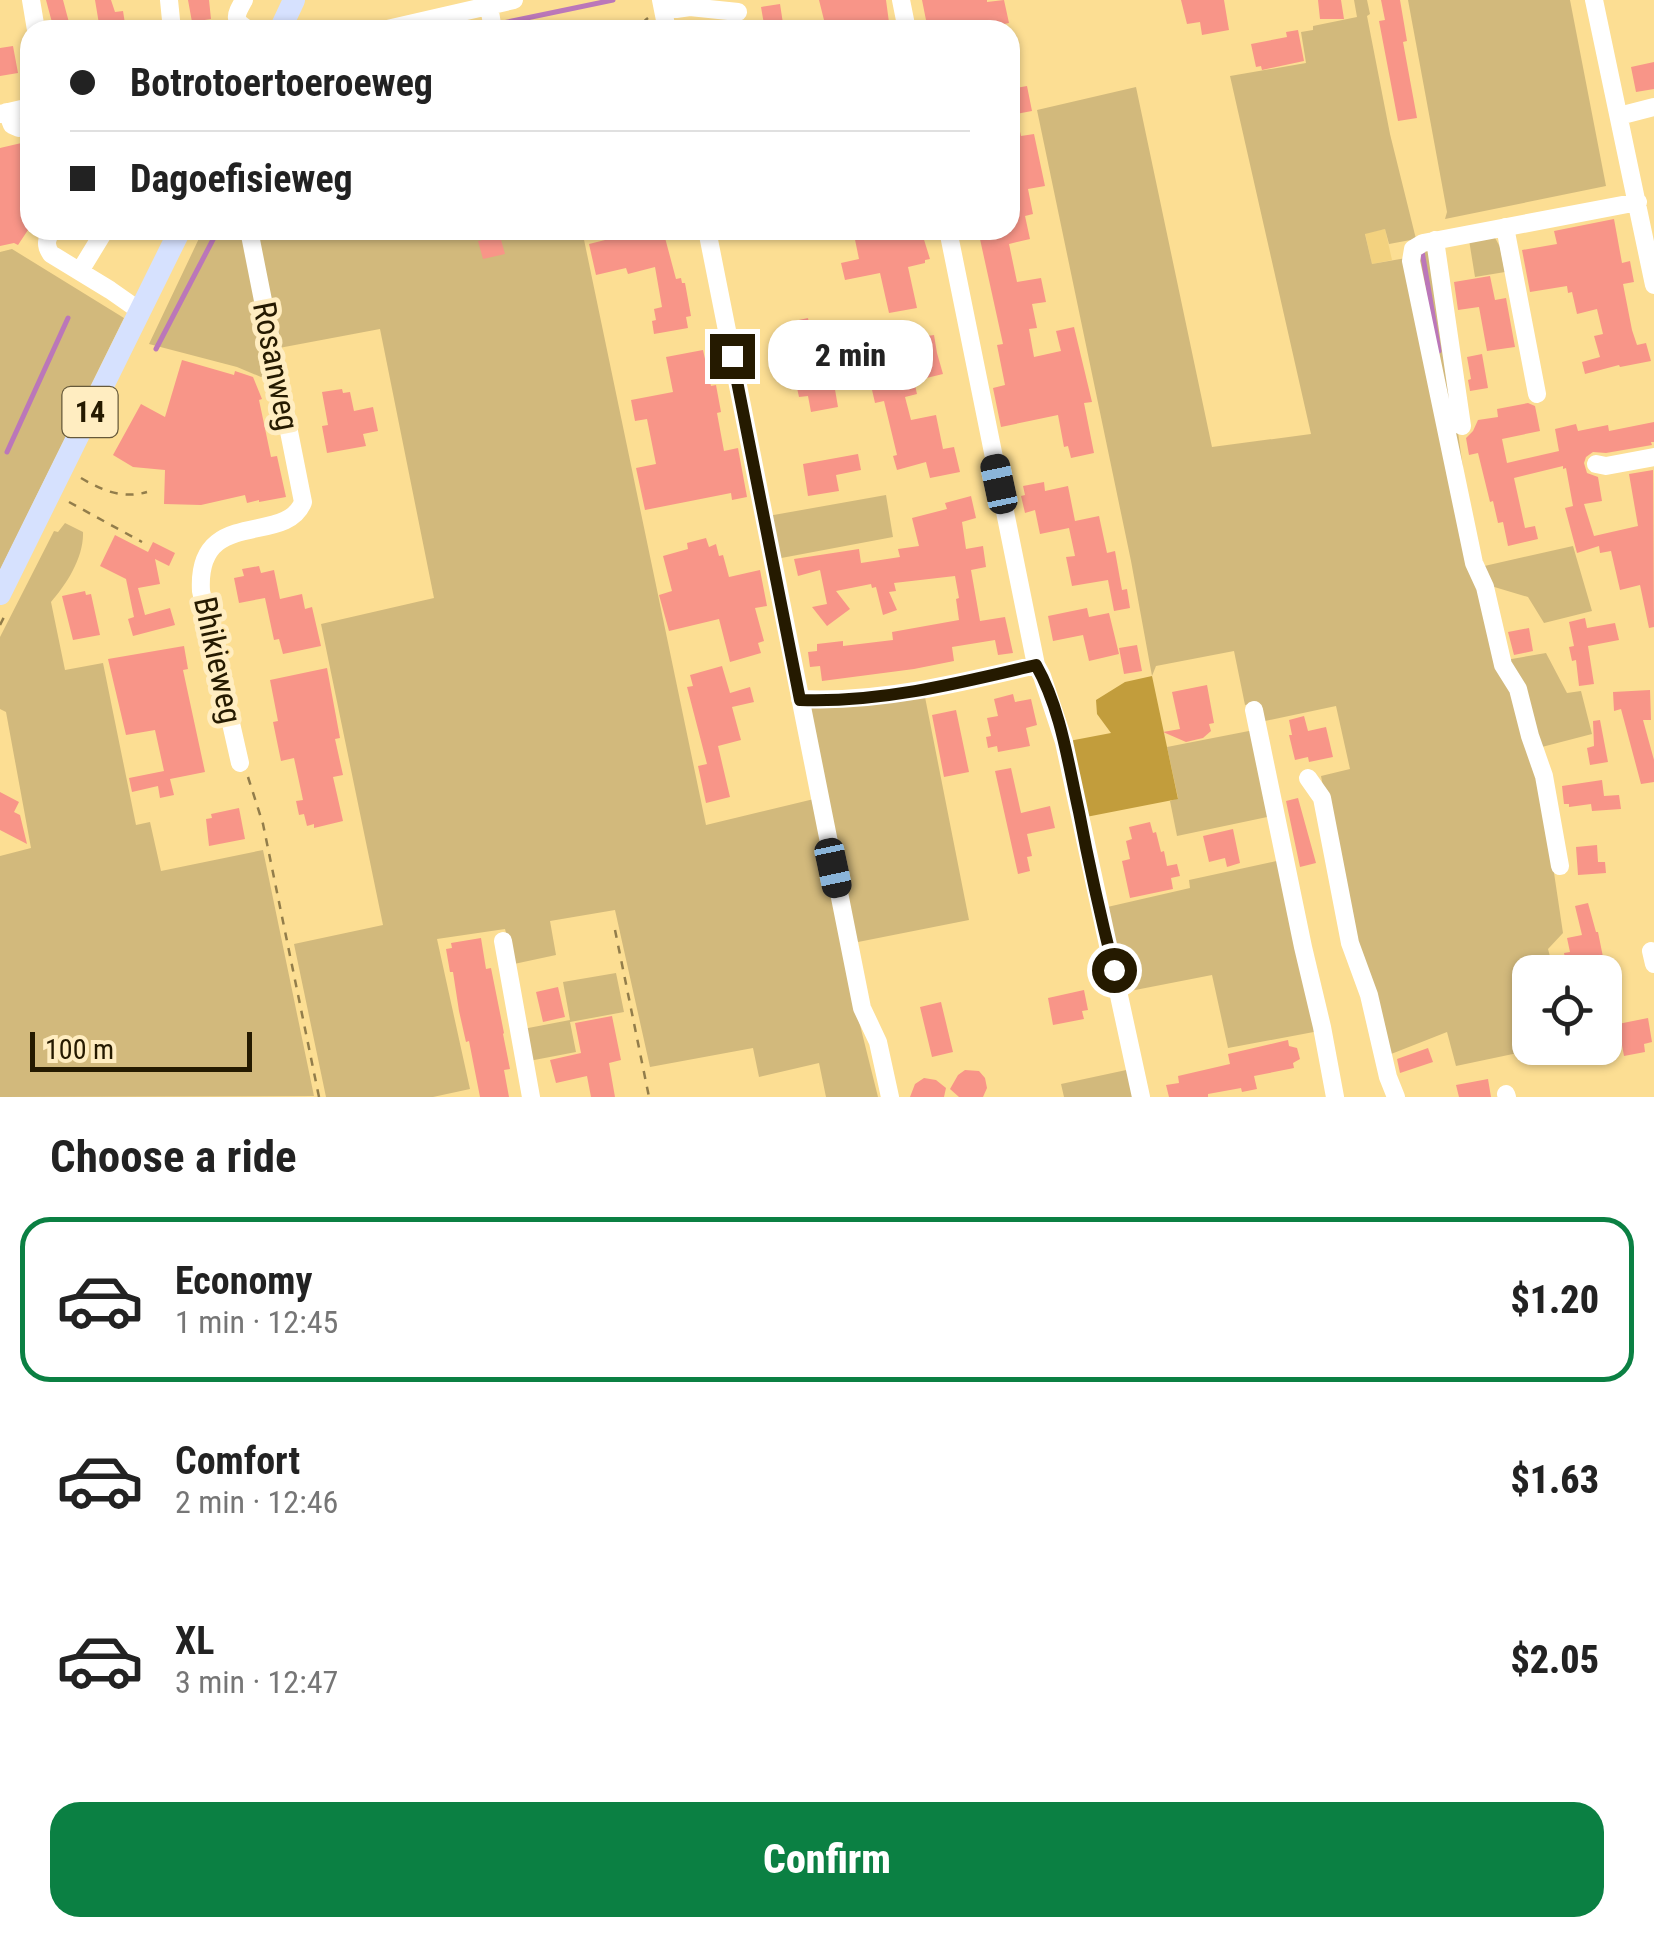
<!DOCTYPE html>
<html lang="en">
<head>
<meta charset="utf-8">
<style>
  body { margin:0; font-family:"Roboto Condensed",sans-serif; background:#f2f2f2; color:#222; height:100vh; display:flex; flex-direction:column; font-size:38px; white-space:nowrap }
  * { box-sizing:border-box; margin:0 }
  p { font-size:32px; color:#767676 }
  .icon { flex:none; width:55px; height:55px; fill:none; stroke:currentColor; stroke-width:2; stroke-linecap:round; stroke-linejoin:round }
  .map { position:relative; height:1097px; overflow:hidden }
  .drawer { display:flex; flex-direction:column; background:#fff; flex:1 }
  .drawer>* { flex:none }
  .banner { position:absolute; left:20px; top:20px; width:1000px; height:220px; border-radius:30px; box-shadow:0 2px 8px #0004; display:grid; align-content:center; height:220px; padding:0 50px; background:#fff }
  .buttons { position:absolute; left:1512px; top:955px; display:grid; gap:20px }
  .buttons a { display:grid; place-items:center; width:110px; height:110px; border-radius:20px; background:#fff; box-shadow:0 2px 8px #0004; font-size:50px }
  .scale { position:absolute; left:30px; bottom:25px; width:222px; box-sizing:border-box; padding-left:10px; border:5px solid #251a00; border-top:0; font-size:28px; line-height:35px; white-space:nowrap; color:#251a00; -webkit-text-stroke:8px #ffedc1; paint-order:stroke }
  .end { position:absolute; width:45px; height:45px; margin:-22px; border:12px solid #251a00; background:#fff; box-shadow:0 0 0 5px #fff }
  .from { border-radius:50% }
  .bubble { position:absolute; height:70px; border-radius:30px; background:#fff; box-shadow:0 2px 8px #0004; font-size:32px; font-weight:800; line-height:70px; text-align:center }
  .car { position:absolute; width:30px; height:60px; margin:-30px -15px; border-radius:12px; box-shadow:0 0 8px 2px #0007; background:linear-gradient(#222 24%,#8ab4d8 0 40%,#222 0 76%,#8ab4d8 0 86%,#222 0) }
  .banner b { display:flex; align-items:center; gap:35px; height:95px; font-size:38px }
  .banner b+b { border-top:2px solid #e0e0e0 }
  .banner i { width:25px; height:25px; background:#222 }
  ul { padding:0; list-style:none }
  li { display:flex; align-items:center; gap:30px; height:165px; margin:0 20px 15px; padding:0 30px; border:5px solid transparent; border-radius:30px }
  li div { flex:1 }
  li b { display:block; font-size:38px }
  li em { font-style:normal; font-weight:800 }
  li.selected { border-color:#0b8043 }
  li>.icon { width:90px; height:90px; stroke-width:1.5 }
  h2 { padding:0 50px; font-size:45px; line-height:120px }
  .cta { display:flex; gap:20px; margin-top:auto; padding:20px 50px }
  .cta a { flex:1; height:115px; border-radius:30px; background:#0b8043; color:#fff; font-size:40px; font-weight:800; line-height:115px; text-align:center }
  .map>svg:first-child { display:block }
  .built { fill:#f3d27f }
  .green { fill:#d2b97c }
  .forest { fill:#c29d3c }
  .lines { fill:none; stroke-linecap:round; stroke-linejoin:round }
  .stream { stroke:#bb77b9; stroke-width:5 }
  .building { fill:#f89588 }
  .path { stroke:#927d4b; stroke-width:2.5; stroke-dasharray:8 8; stroke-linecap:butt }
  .minor { stroke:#fff; stroke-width:18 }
  .major { stroke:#d6e1fe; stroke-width:22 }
  .route { stroke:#251a00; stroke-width:12 }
  .labels { text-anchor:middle; stroke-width:10; stroke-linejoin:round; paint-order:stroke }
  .shield { fill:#ffedc1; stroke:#66593a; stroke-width:2.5 }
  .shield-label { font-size:30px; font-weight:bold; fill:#251a00 }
  .street-label { font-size:32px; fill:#251a00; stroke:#ffedc1 }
</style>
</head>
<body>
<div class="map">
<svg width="1654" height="1097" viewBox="0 0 1654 1097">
  <rect width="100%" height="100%" fill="#fcde93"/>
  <path class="built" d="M1385 229 1392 260 1372 264 1365 233Z"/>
  <path class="green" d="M1354 0H1367L1370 14 1367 16 1390 134 1416 239 1389 244 1385 229 1365 234 1372 264 1406 258 1515 691 1540 779 1563 933 1548 949 1554 972H1530V1048H1542L1456 1066 1447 1032 1386 1056 1352 940 1321 776 1350 769 1336 706 1260 722 1255 703 1245 705 1234 651 1156 666 1152 676 1131 561 1037 110 1136 87 1212 447 1311 434 1230 76 1306 63 1301 32 1313 30V26L1357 17Z
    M1408 0H1570L1606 186 1445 219 1447 212Z
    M203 230H245L272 374 261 377 237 367 149 344Z
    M254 230H582L706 825 814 799 856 1009 878 1097H826L819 1063 759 1077 753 1048 650 1067 615 910 550 921 556 955 514 964 505 929 437 939 470 1089 433 1097H326L294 944 383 925 321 624 434 598 380 329 279 348Z
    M1494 236 1500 247 1505 272 1475 277 1469 240Z
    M1425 247 1433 254 1463 468 1457 469 1416 254Z
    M12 249 124 318 0 570V252Z
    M886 495 893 537 776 559 768 516Z
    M65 523 83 532C84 557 67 584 51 602L65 670 103 663 136 825 150 822 161 871 263 850 314 1096 0 1097V856L31 848 6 712 0 709V637L54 531 58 532Z
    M1573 546 1592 611 1544 623 1528 597 1491 586 1480 567Z
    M1546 653 1567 693 1581 691 1592 734 1538 748 1506 660Z
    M924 692 969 920 853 943 809 708Z
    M1254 730 1272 816 1177 836 1170 801 1178 798 1167 747Z
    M1281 860 1319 1031 1228 1048 1212 975 1125 992 1103 908 1190 888 1189 880Z
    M616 973 624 1012 570 1022 576 1052 529 1061 523 1029 570 1020 563 982Z
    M1131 1069 1136 1097H1064L1061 1084Z"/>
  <path class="forest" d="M1152 676 1178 799 1086 817 1069 741 1111 733 1097 714 1096 700 1125 682Z"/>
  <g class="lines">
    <path class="stream" d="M498 24 613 0
      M472 30 486 27
      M1422 251 1439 351
      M156 349 218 230
      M7 452 68 318"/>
  </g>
  <path class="building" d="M46 0H63L71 30H54Z
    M95 0H111L115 12 123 11 126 30H100Z
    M188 0H209L211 19 192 22Z
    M819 0H886L890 30H801L800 25 824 20Z
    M922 0H987V2L1004 0 1009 23 974 30H928Z
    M1181 0H1224L1229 30 1202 35 1200 22 1187 24Z
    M1318 0H1341L1344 19H1320Z
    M1381 0H1400L1407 41 1403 42 1417 118 1398 121 1379 21 1385 20Z
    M780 4 784 30H765L761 7Z
    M1298 30 1304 61 1262 70 1261 66 1256 67 1251 44 1287 37 1286 32Z
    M13 46 18 73 0 76V48Z
    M1654 62V89L1636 92 1631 67Z
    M1027 86 1032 111 1016 114 1021 136 1034 134 1045 186 1028 189 1033 214 1025 216 1030 239 1009 244 1017 282 1041 278 1046 302 1032 304 1037 328 1029 329 1034 357 1061 351 1056 331 1074 327 1092 402 1084 403 1094 453 1071 458 1068 446 1064 447 1058 415 1001 427 993 388 1005 385 997 345 1003 344 978 230H1010V89Z
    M30 141V227L18 245 14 243 0 246V148Z
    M1614 219 1622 263 1630 261 1634 282 1623 284 1632 330 1637 345 1646 343 1651 361 1620 367 1619 365 1585 374 1582 362 1600 357 1594 336 1603 334 1597 309 1577 314 1572 292 1568 293 1567 286 1530 292 1522 250 1557 244 1554 231Z
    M645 230H648L650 238 664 234 676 279 681 278 682 283H685L691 316 686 317 688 328 654 334 652 321 656 320 654 309 662 307 655 267 628 274 626 268 596 275 589 244Z
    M853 230H921L930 259 925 260V263L908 267 917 308 889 313 880 273 845 280 841 263 859 259Z
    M500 236 505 254 483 259 478 241Z
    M1490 276 1495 300 1506 298 1515 347 1487 351 1479 307 1458 310 1454 282Z
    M808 318 810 328 819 327 823 345 817 347 822 374 832 372 838 407 811 412 808 396 799 397 795 379 802 378 795 346 790 347 785 323Z
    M934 335 937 353 943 374 914 381 917 394 905 397 911 420 936 415 943 449 954 447 960 472 930 478 926 462 897 470 893 456 897 455 884 401 875 403 867 368 918 357 915 338Z
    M703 350 711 386 716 385 721 412 717 413 724 451 738 448 747 497 732 500 731 493 645 510 636 468 656 464 647 419 635 421 631 400 673 392 666 357Z
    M1482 354 1488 388 1470 391 1468 380 1471 379 1467 357Z
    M182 360 234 375 235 371 253 377 262 399 259 400 271 457 277 456 286 497 259 502V500L247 503 245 495 201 505 164 504 165 470 133 467 113 455 141 404 165 417Z
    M342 389 343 393 350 392 354 411 373 407 378 431 363 434 366 446 327 453 322 426 328 425 322 392Z
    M1528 403 1535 406 1540 431 1502 439 1507 463 1559 451 1555 429 1576 424 1578 431 1608 425 1609 431 1654 422V442H1651L1652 445 1606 453 1593 452 1586 457 1584 463 1587 473 1598 477 1602 501 1584 504 1594 536 1638 526 1629 474 1653 470 1654 627 1649 628 1640 585 1620 590 1611 551 1600 553 1599 546 1577 553 1565 508 1573 506 1566 468 1563 469V466L1514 478 1525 528 1535 526 1538 539 1508 546 1503 522 1498 523 1493 501 1490 502 1478 453 1469 455 1466 438 1473 431 1478 420 1498 417 1497 409Z
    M858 454 861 470 836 475 839 491 808 496 803 464Z
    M1044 482 1045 491 1068 486 1075 521 1099 516 1107 553 1115 551 1122 590 1127 589 1130 608 1114 611 1108 580 1072 586 1066 557 1075 556 1069 528 1040 534 1035 510 1025 513 1021 496 1025 495 1023 486Z
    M971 496 976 518 962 522 966 549 983 546 986 567 971 570 980 621 1005 617 1013 653 998 655 995 640 952 647 954 661 914 669 822 681 820 666 810 667 808 652 817 651V644L843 641V646L893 640 892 632 959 620 956 599 959 598 955 576 894 583 896 591 889 592 897 610 883 615 876 587 872 588 871 584 836 591 850 609 827 626 812 607 827 604 820 570 798 576 794 559 859 549 861 563 900 557 898 549 919 546 912 518 947 509 945 503Z
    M115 535 148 552 153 542 175 553 169 566 155 559 160 584 138 588 145 615 170 608 175 625 133 636 128 619 134 617 126 579 100 566Z
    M706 538 709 547 716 544 719 556 723 555 729 577 760 570 767 606 755 608 764 641 758 643 761 653 730 662 719 619 669 631 659 595 672 591 663 556 688 549 687 543Z
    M259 566 261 573 274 570 280 599 302 594 305 609 312 607 321 646 283 654 279 639 274 640 265 598 239 603 234 578 244 576 242 569Z
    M85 591 86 595 91 594 100 635 73 640 62 596Z
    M1087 608 1089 617 1109 613 1119 654 1089 661 1083 635 1053 641 1048 616Z
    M1585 618 1587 628 1615 623 1619 640 1588 646 1594 684 1579 686 1576 660 1572 661 1569 647 1574 646 1569 622Z
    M1529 628 1533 651 1514 655 1508 632Z
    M1137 645 1142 671 1124 674 1119 648Z
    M184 646 188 669 183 670 205 772 170 779 174 795 160 798 158 786 132 792 129 778 164 771 155 730 126 735 108 659Z
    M722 666 730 693 750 687 754 702 732 707 741 740 718 746 730 797 706 803 698 766 707 764 687 687 693 686 690 675Z
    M327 668 340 738 335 739 343 775 333 777 343 821 314 828V824L307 826 304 814 299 815 296 801 303 800 294 758 281 761 273 722 278 721 270 680Z
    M1207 685 1214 723 1209 724 1211 731 1203 738 1186 742 1163 732 1180 729 1172 692Z
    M1650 690 1651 720H1643L1654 760V782L1641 784 1621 709 1614 711 1613 692Z
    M1013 694 1015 702 1031 699 1037 725 1026 728 1030 746 998 752 997 746 988 748 986 737 991 736 987 718 998 716 994 699Z
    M956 710 969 772 944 777 932 715Z
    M1304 716 1308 731 1326 727 1333 757 1309 762 1308 757 1295 760 1289 735H1292L1289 720Z
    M1600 720 1608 762 1590 765 1587 748 1594 746 1593 721Z
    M1011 768 1021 813 1050 806 1055 828 1027 834 1032 856 1027 857 1030 871 1018 874 995 771Z
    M1602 780 1604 796 1619 795 1621 809 1592 811 1591 804 1569 807V804H1564L1562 786Z
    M0 792 19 802 14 812 20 815 27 844 0 830Z
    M1298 798 1316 863 1300 867 1286 801Z
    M239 808 245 839 209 846 206 819 212 818 211 814Z
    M1150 822 1153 833 1156 832 1161 852 1164 851 1167 866 1177 864 1180 876 1171 878 1173 889 1130 898 1122 861 1130 859 1126 841 1132 839 1129 827Z
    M1233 829 1240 863 1227 867 1225 858 1209 862 1203 836Z
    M1597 845 1598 862H1605L1606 873 1578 875 1576 847Z
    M1588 903 1596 932H1598L1606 972H1568L1564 953 1570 952 1567 938 1582 935 1575 906Z
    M481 938 486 969 491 968 504 1033 503 1034 510 1069 504 1070 509 1097H480L469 1041 466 1042 459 1011 453 972H450L446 949 452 948 451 943Z
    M558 987 565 1017 543 1022 536 992Z
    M1084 990 1088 1010 1082 1011 1084 1019 1053 1025 1048 998Z
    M941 1002 953 1052 932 1057 920 1007Z
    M612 1016 621 1060 609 1063 615 1097H591L587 1076 556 1083 550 1060 581 1053 575 1023Z
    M1648 1018 1652 1042 1644 1044 1645 1052 1624 1056 1618 1024Z
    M1288 1040 1289 1046 1297 1048 1300 1059 1293 1063 1294 1068 1254 1076 1257 1089 1242 1092 1241 1088 1208 1094V1097H1169L1166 1085 1179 1083 1178 1076 1230 1064 1228 1054Z
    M1428 1048 1433 1062 1400 1073 1397 1059Z
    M965 1070 979 1071 985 1078 987 1088 983 1097H959L950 1089 958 1075Z
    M924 1078 936 1080 946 1088 944 1097H910L915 1084Z
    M1488 1079 1491 1097H1459L1456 1085Z"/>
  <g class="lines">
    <path class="path" d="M632 30 648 18
      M81 478C103 491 123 499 147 492
      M69 502 142 542
      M0 625 7 611
      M248 777 263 824 319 1097
      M615 930 649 1097"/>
    <path class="minor" d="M31 0 36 30
      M169 0 172 30
      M244 0C235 16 232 21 250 30
      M661 0 667 30
      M901 0 907 30
      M1594 0 1654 285
      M662 1 676 9 690 7 738 12
      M489 6 493 30
      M383 30 514 0
      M7 112 12 125 19 128 30 126
      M0 114 30 107
      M1619 116 1654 107
      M1505 227 1537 394
      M52 230C46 240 45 245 51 254L110 290 140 311
      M707 230 862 1008 878 1042 890 1097
      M948 230 1036 665 1042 676 1064 742 1141 1097
      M1435 240 1462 426
      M80 271 105 230
      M1596 464 1606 466 1654 457
      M800 699C877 703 961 683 1036 665
      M1254 710 1303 947 1322 1027 1335 1097
      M240 763 201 591C196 505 286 547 303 502L249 230
      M1308 778 1322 798 1350 943 1369 995 1388 1077 1396 1097
      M1560 866 1544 776 1530 736 1518 689 1503 665 1485 587 1474 563 1411 261 1413 249 1423 243 1638 202
      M503 941 531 1097
      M1651 951 1654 964
      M1506 1094 1507 1097"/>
    <path class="major" d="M280 30 294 0
      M0 594 180 230"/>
  </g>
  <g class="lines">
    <path class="route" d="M732 356 800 700C879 703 960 683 1036 665 1061 709 1068 763 1079 812 1089 865 1101 918 1114 970"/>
  </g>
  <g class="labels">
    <rect class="shield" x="62.5" y="387" width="55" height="50" rx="8"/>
    <g class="shield-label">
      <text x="90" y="422">14</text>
    </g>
    <g class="street-label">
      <text transform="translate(276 366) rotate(79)" y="11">Rosanweg</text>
      <text transform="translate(218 660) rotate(78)" y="11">Bhikieweg</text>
    </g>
  </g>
</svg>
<div class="buttons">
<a><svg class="icon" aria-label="locate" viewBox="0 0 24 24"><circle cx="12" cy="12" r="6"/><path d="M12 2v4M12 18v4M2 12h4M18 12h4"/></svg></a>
</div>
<div class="scale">100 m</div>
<i class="end from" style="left:1114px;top:970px"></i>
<i class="end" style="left:732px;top:356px"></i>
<div class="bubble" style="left:768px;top:320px;width:165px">2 min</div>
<i class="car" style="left:999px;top:484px;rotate:348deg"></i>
<i class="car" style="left:833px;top:868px;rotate:168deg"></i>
<div class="banner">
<b><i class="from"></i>Botrotoertoeroeweg</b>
<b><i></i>Dagoefisieweg</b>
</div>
</div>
<section class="drawer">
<h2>Choose a ride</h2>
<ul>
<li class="selected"><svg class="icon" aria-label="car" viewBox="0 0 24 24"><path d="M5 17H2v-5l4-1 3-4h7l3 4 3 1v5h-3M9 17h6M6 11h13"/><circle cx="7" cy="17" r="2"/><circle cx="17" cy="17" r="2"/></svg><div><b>Economy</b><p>1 min · 12:45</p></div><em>$1.20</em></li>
<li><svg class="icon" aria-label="car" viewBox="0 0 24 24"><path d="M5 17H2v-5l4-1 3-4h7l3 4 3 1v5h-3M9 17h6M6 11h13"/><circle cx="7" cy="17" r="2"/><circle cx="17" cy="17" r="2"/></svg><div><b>Comfort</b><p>2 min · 12:46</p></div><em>$1.63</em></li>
<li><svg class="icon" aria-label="car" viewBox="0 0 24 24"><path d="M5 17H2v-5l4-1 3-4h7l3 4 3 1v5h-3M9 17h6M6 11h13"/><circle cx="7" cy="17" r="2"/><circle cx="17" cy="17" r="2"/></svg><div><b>XL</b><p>3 min · 12:47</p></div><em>$2.05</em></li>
</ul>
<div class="cta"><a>Confirm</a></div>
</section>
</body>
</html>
